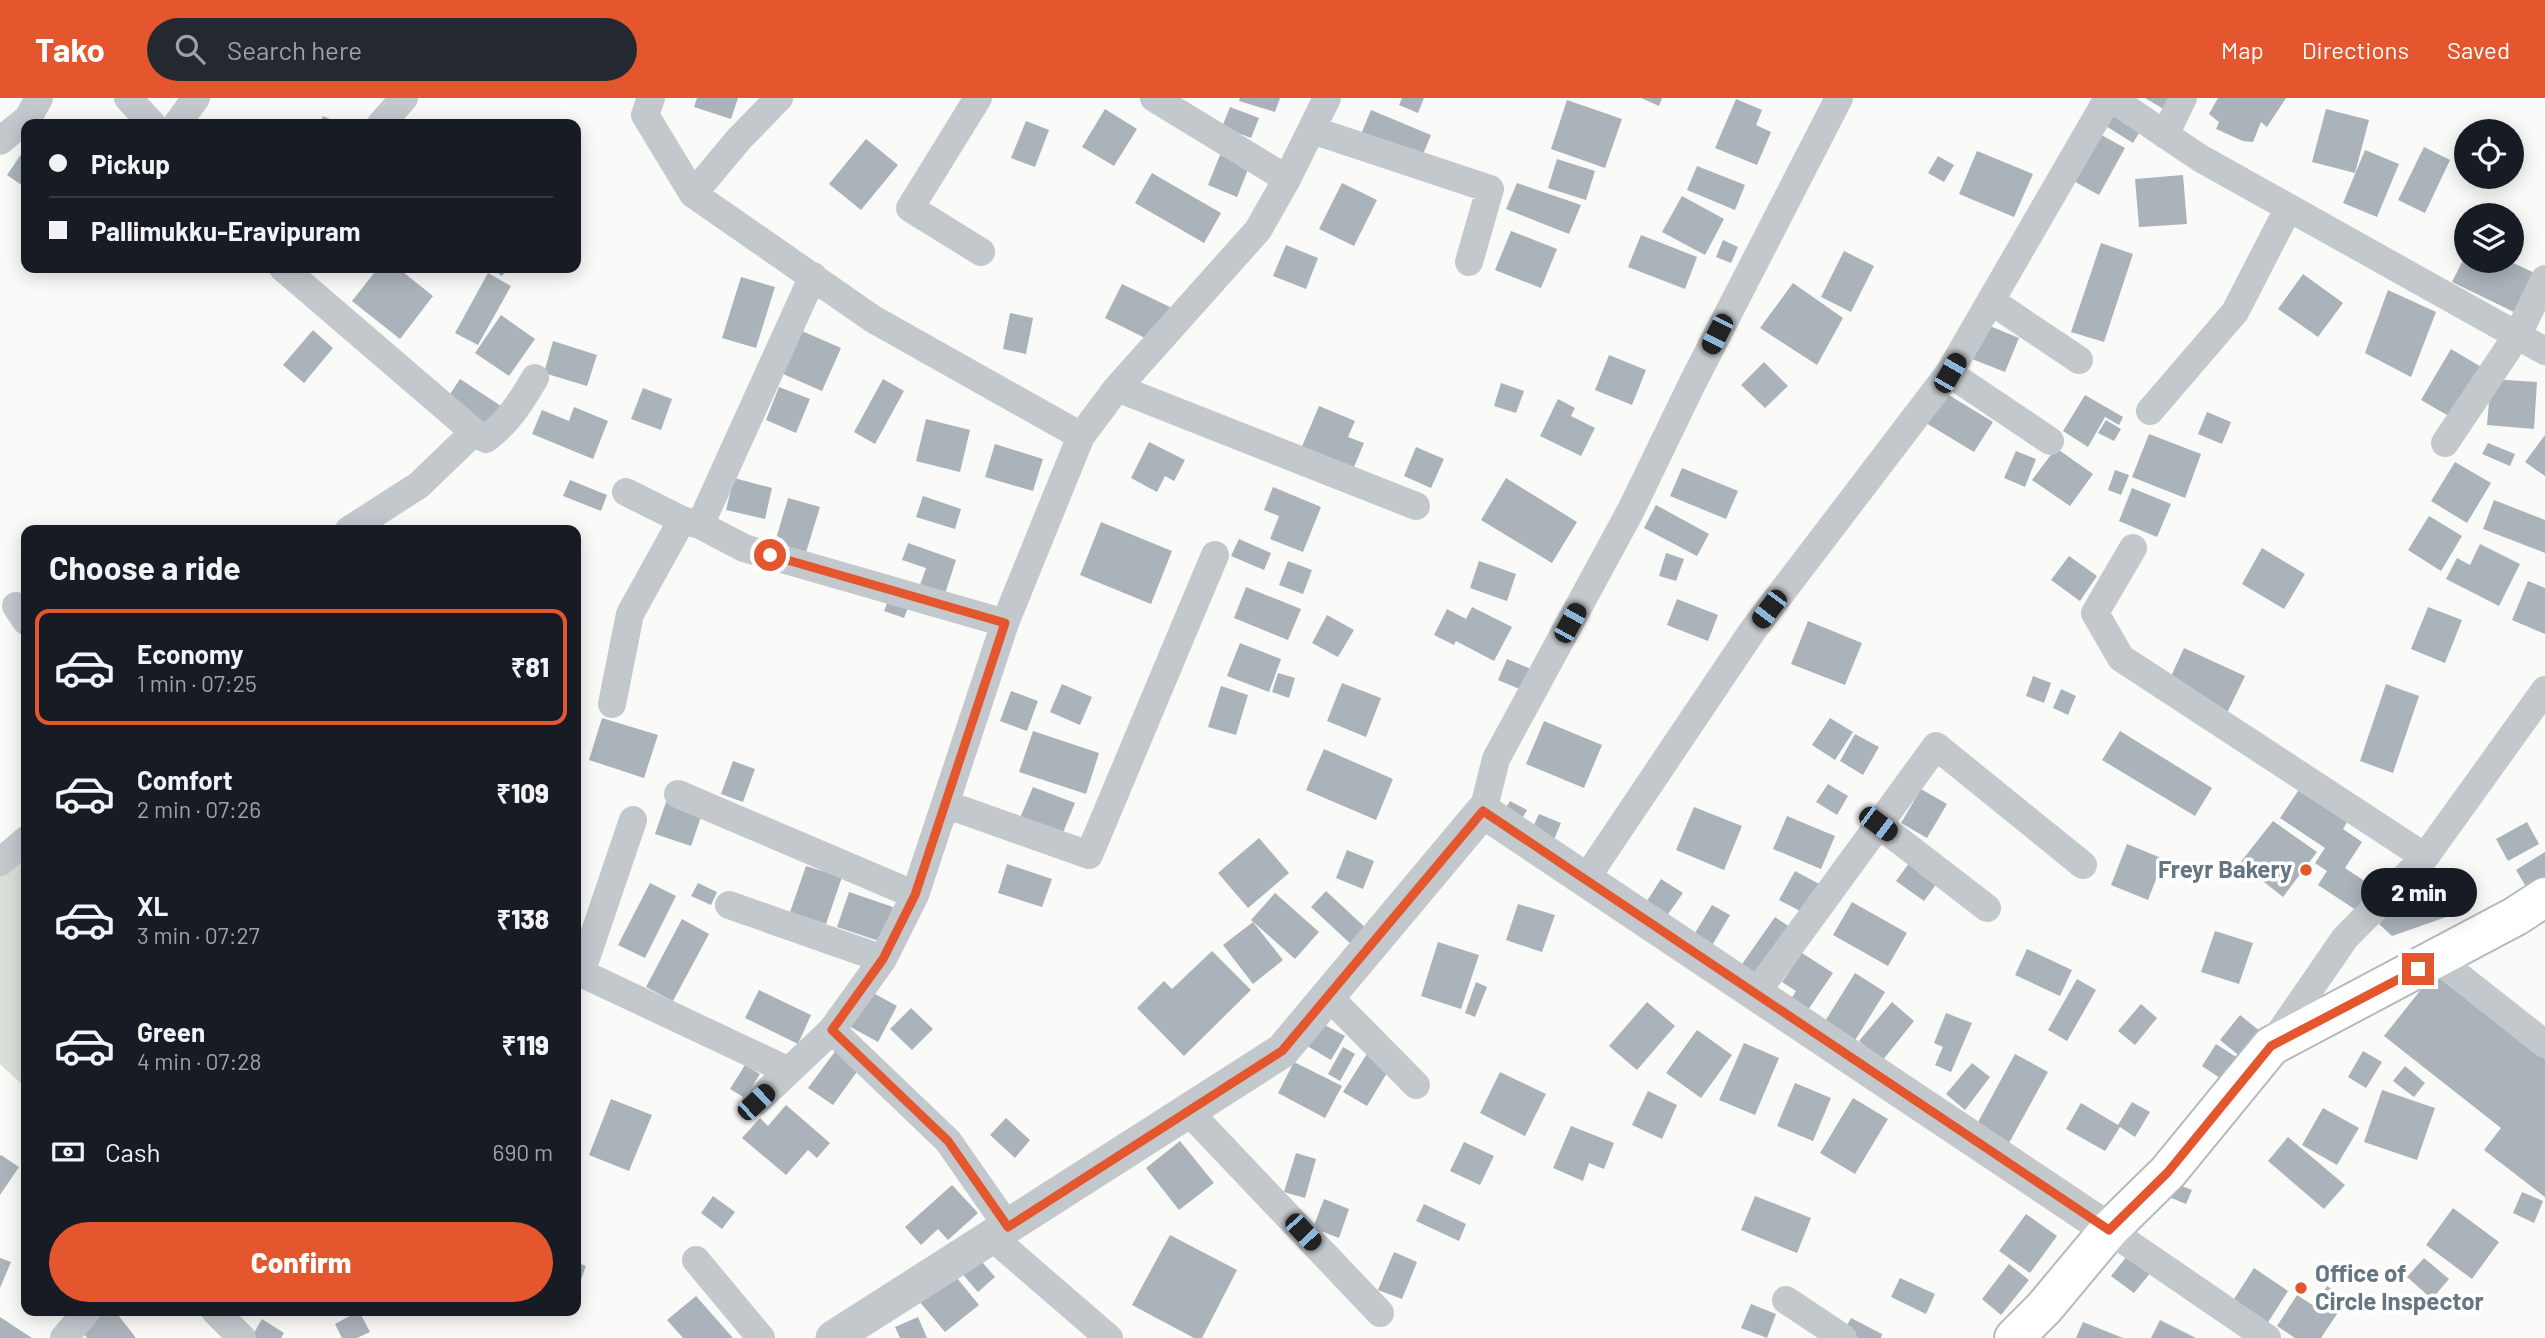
<!DOCTYPE html>
<html lang="en">
<head>
<meta charset="utf-8">
<style>
  body { margin:0; font-family:Barlow,sans-serif; background:#242831; color:#f1f3f6; height:100vh; display:flex; flex-direction:column; font-size:26px; white-space:nowrap }
  * { box-sizing:border-box; margin:0 }
  p { font-size:23px; color:#9ea1a6 }
  .icon { flex:none; width:38px; height:38px; fill:none; stroke:currentColor; stroke-width:2; stroke-linecap:round; stroke-linejoin:round }
  .map { position:relative; flex:1; overflow:hidden }
  .sheet { position:absolute; left:21px; top:427px; width:560px; height:791px; display:flex; flex-direction:column; background:#171b24; border-radius:14px; box-shadow:0 4px 18px #0003 }
  .sheet>* { flex:none }
  .banner { position:absolute; left:21px; top:21px; width:560px; height:154px; border-radius:14px; box-shadow:0 4px 18px #0003; display:grid; align-content:center; height:154px; padding:0 28px; background:#171b24 }
  .buttons { position:absolute; left:2454px; top:21px; display:grid; gap:14px }
  .buttons a { display:grid; place-items:center; width:70px; height:70px; border-radius:50%; background:#171b24; box-shadow:0 4px 18px #0003; font-size:35px }
  .end { position:absolute; width:32px; height:32px; margin:-16px; border:9px solid #e4572e; background:#fff; box-shadow:0 0 0 4px #fff }
  .from { border-radius:50% }
  .bubble { position:absolute; height:49px; border-radius:24px; background:#171b24; box-shadow:0 4px 18px #0003; font-size:23px; font-weight:800; line-height:49px; text-align:center }
  .car { position:absolute; width:21px; height:42px; margin:-21px -10px; border-radius:9px; box-shadow:0 0 5px 2px #0007; background:linear-gradient(#222 24%,#8ab4d8 0 40%,#222 0 76%,#8ab4d8 0 86%,#222 0) }
  .banner b { display:flex; align-items:center; gap:24px; height:66px; font-size:26px }
  .banner b+b { border-top:2px solid #363941 }
  .banner i { width:18px; height:18px; background:#f1f3f6 }
  ul { padding:0; list-style:none }
  li { display:flex; align-items:center; gap:21px; height:116px; margin:0 14px 10px; padding:0 14px; border:4px solid transparent; border-radius:14px }
  li div { flex:1 }
  li b { display:block; font-size:26px }
  li em { font-style:normal; font-weight:800 }
  li.selected { border-color:#e4572e }
  li>.icon { width:63px; height:63px; stroke-width:1.5 }
  h2 { padding:0 28px; font-size:32px; line-height:84px }
  .pay { display:flex; align-items:center; gap:18px; height:77px; padding:0 28px; font-size:26px }
  .pay p { margin-inline-start:auto }
  .primary-button { display:flex; gap:14px; margin-top:auto; padding:14px 28px }
  .primary-button a { flex:1; height:80px; border-radius:42px; background:#e4572e; color:#fff; font-size:28px; font-weight:800; line-height:80px; text-align:center }
  header { display:flex; align-items:center; gap:42px; box-sizing:border-box; height:98px; padding:0 35px; background:#e4572e; color:#fff }
  header strong { font-size:33px }
  nav { display:flex; gap:38px; margin-inline-start:auto; font-size:24px }
  .search { width:490px; height:63px; background:#242831; display:flex; align-items:center; gap:18px; box-sizing:border-box; padding:0 24px; border-radius:38px; color:#9ea1a6; font-size:26px }
  .map>svg:first-child { display:block }
  .green { fill:#dadfd7 }
  .building { fill:#aab3b9 }
  .lines { fill:none; stroke-linecap:round; stroke-linejoin:round }
  .secondary-casing { stroke:#b3babf; stroke-width:42 }
  .minor { stroke:#c3c8cc; stroke-width:28 }
  .tertiary { stroke:#c3c8cc; stroke-width:35 }
  .secondary { stroke:#fff; stroke-width:38 }
  .route { stroke:#e4572e; stroke-width:9 }
  .poi-dot { fill:#e4572e; stroke:#fff; stroke-width:2.5 }
  .labels { text-anchor:middle; stroke-width:7; stroke-linejoin:round; paint-order:stroke }
  .poi-label { font-size:24px; font-weight:bold; fill:#657683; stroke:#fff; text-anchor:end }
</style>
</head>
<body>
<header>
<strong>Tako</strong>
<div class="search"><svg class="icon" aria-label="search" viewBox="0 0 24 24"><circle cx="10" cy="10" r="6"/><path d="M15 15l6 6"/></svg>Search here</div>
<nav><a>Map</a><a>Directions</a><a>Saved</a></nav>
</header>
<div class="map">
<svg width="2545" height="1240" viewBox="0 0 2545 1240">
  <rect width="100%" height="100%" fill="#fafaf8"/>
  <path class="green" d="M26 756V990L0 966V777Z"/>
  <path class="building" d="M697 0H738L731 21 694 9Z
    M1240 0H1280L1275 14 1239 3Z
    M1402 0H1424L1418 15 1399 7Z
    M1641 0H1662L1659 8Z
    M2145 0H2175L2167 13Z
    M2218 0H2286L2267 29 2261 24 2253 44 2243 43 2216 31 2219 24 2209 16Z
    M1736 1 1762 12 1756 27 1771 34 1757 67 1715 50Z
    M1567 2 1622 21 1605 70 1551 51Z
    M1230 9 1259 20 1251 40 1222 29Z
    M1105 11 1137 31 1114 68 1082 49Z
    M2110 11 2142 30 2133 45 2101 25Z
    M2326 11 2369 22 2355 75 2312 64Z
    M1371 12 1431 37 1419 66 1359 41Z
    M323 18 342 26H319Z
    M1026 23 1049 32 1035 69 1011 60Z
    M2094 33 2125 50 2099 97 2068 80Z
    M866 41 898 67 861 112 829 86Z
    M26 49V90L7 77Z
    M2424 49 2450 62 2425 115 2398 102Z
    M2365 52 2399 66 2377 119 2343 105Z
    M1977 53 2033 76 2014 119 1959 96Z
    M1220 57 1249 69 1237 99 1208 87Z
    M1938 58 1954 67 1944 84 1928 75Z
    M1557 61 1595 73 1586 102 1548 90Z
    M1697 68 1745 87 1735 112 1687 92Z
    M1152 75 1221 115 1204 145 1135 105Z
    M2183 77 2187 126 2139 129 2135 81Z
    M1342 85 1377 102 1354 148 1319 131Z
    M1517 85 1581 107 1569 136 1506 111Z
    M1682 98 1724 121 1705 157 1662 134Z
    M1511 133 1557 151 1541 190 1495 172Z
    M1641 137 1697 159 1685 191 1628 169Z
    M1723 142 1738 149 1731 165 1716 159Z
    M2101 145 2133 156 2104 244 2071 234Z
    M1286 147 1318 160 1306 191 1273 178Z
    M1844 153 1874 168 1851 214 1821 199Z
    M2466 156V163H2509L2539 177 2520 217 2452 184Z
    M378 170H398L433 198 400 241 352 203Z
    M494 170H512L501 178Z
    M488 175 511 188 478 247 455 235Z
    M2303 176 2343 205 2318 239 2278 211Z
    M741 179 775 189 756 250 722 240Z
    M1793 185 1843 220 1817 267 1760 230Z
    M1122 186 1170 209 1153 244 1105 220Z
    M2388 192 2436 214 2411 279 2365 255Z
    M1010 215 1033 220 1026 256 1003 251Z
    M501 217 535 241 509 278 475 255Z
    M1985 226 2019 240 2005 274 1972 261Z
    M313 232 333 250 304 285 283 267Z
    M802 233 841 250 822 293 783 276Z
    M553 243 597 257 587 288 544 275Z
    M2451 251 2483 270 2454 321 2421 302Z
    M1609 257 1646 272 1632 307 1595 292Z
    M1764 264 1788 288 1765 310 1741 287Z
    M460 281 501 308 484 334 443 307Z
    M883 281 904 293 875 346 854 334Z
    M2491 281 2537 284 2534 331 2487 327Z
    M1501 285 1524 293 1516 315 1494 308Z
    M779 289 810 301 796 335 766 322Z
    M643 290 672 301 661 332 631 321Z
    M1939 291 1993 324 1974 354 1921 322Z
    M2085 297 2123 319 2119 327 2105 319 2088 349 2063 333Z
    M1558 301 1575 310 1571 318 1595 330 1581 358 1540 338Z
    M1319 308 1355 323 1348 339 1364 345 1347 386 1295 365Z
    M574 309 608 323 593 361 532 336 542 312 569 323Z
    M2207 314 2231 324 2222 346 2198 336Z
    M926 321 970 332 960 374 916 363Z
    M2106 322 2121 331 2114 343 2098 335Z
    M2149 336 2201 356 2185 400 2132 379Z
    M2545 337V378L2525 364Z
    M1149 344 1185 362 1174 383 1165 378 1157 394 1131 380Z
    M2488 345 2515 356 2510 368 2482 356Z
    M995 346 1043 361 1033 393 985 379Z
    M1416 349 1444 361 1431 390 1404 378Z
    M2056 350 2093 376 2070 408 2032 382Z
    M2016 353 2036 361 2025 389 2004 380Z
    M2455 364 2491 385 2467 425 2431 403Z
    M1682 370 1738 393 1726 421 1670 398Z
    M2115 372 2129 377 2121 397 2108 392Z
    M734 380 772 390 765 421 726 412Z
    M1506 380 1577 424 1552 465 1481 422Z
    M570 382 607 397 601 413 563 398Z
    M1273 389 1321 409 1303 454 1270 441 1279 418 1264 412Z
    M2132 390 2171 406 2157 439 2119 423Z
    M923 398 961 411 955 431 916 419Z
    M788 400 820 409 804 461 773 451Z
    M2494 402 2545 422V455L2483 431Z
    M1656 407 1709 436 1697 458 1644 430Z
    M2429 418 2462 438 2441 473 2408 452Z
    M1101 424 1172 453 1151 506 1080 477Z
    M1239 441 1271 455 1264 472 1231 458Z
    M908 445 956 462 945 496 920 487 926 470 902 462Z
    M2480 446 2520 466 2499 508 2446 481 2457 460 2470 467Z
    M2262 450 2305 476 2284 511 2242 486Z
    M1666 455 1684 461 1676 483 1659 478Z
    M2069 458 2097 478 2080 503 2051 482Z
    M1288 463 1312 472 1303 496 1279 487Z
    M1479 463 1516 476 1507 503 1470 490Z
    M2528 483 2545 490V536L2512 522Z
    M1246 489 1301 511 1288 542 1234 520Z
    M889 500 909 507 904 520 884 513Z
    M1677 501 1718 517 1708 543 1667 527Z
    M1472 509 1512 529 1494 563 1456 543 1454 547 1434 537 1447 511 1466 521Z
    M2428 509 2462 522 2445 565 2411 551Z
    M1327 517 1354 532 1338 559 1312 545Z
    M1808 523 1862 545 1845 587 1791 566Z
    M1240 545 1281 561 1269 594 1227 578Z
    M2184 550 2245 578 2227 615 2167 587Z
    M1507 561 1531 571 1522 592 1498 582Z
    M1278 575 1295 580 1289 600 1272 594Z
    M2033 578 2051 585 2044 605 2026 598Z
    M1342 585 1381 600 1366 639 1327 623Z
    M1062 586 1092 599 1080 627 1050 614Z
    M2386 586 2419 598 2393 675 2360 663Z
    M1221 588 1248 597 1236 637 1208 629Z
    M2061 591 2076 598 2068 617 2053 610Z
    M1011 593 1038 603 1027 633 1000 623Z
    M602 620 658 637 644 680 589 662Z
    M1830 620 1853 634 1835 662 1812 647Z
    M1544 623 1602 647 1584 690 1526 666Z
    M1033 633 1099 655 1086 696 1019 674Z
    M2120 633 2212 690 2195 718 2102 662Z
    M1855 636 1879 649 1863 677 1840 663Z
    M1324 651 1393 681 1376 722 1306 692Z
    M733 663 755 671 743 704 721 696Z
    M1828 686 1848 698 1837 717 1816 704Z
    M2302 687 2350 719 2343 731 2362 744 2345 770 2375 790 2359 814 2318 787 2327 773 2315 765 2325 750 2280 720Z
    M1033 689 1075 705 1062 737 1020 720Z
    M1921 691 1947 706 1927 740 1901 725Z
    M1510 703 1527 712 1520 724 1503 715Z
    M666 704 702 716 691 748 655 736Z
    M1694 709 1742 728 1724 772 1676 752Z
    M1539 716 1561 725 1547 758 1524 748Z
    M1787 718 1835 738 1821 771 1773 751Z
    M2273 723 2317 754 2283 799 2240 765Z
    M2527 724 2539 746 2508 763 2496 741Z
    M1259 740 1289 775 1248 810 1218 775Z
    M2127 746 2164 761 2148 802 2111 787Z
    M1347 752 1374 763 1363 791 1336 780Z
    M2545 754V782L2528 792 2516 772Z
    M1915 757 1943 777 1924 803 1896 783Z
    M1007 766 1052 781 1042 809 998 795Z
    M806 768 842 779 826 826 790 814Z
    M1795 773 1823 788 1808 817 1779 802Z
    M2427 773 2455 816 2392 838 2379 826Z
    M1661 781 1683 795 1666 819 1645 806Z
    M650 785 676 798 645 860 618 847Z
    M698 785 717 794 711 807 691 798Z
    M1326 793 1369 833 1354 849 1311 809Z
    M849 794 893 809 882 844 837 829Z
    M1275 795 1319 834 1295 861 1251 822Z
    M1852 804 1907 835 1888 868 1833 837Z
    M1518 806 1555 817 1542 854 1506 842Z
    M1712 807 1730 817 1710 851 1692 840Z
    M1775 819 1800 836 1758 896 1733 879Z
    M682 821 709 836 673 903 646 889Z
    M1253 824 1283 862 1253 886 1223 847Z
    M2215 833 2253 845 2239 886 2201 874Z
    M1438 844 1479 857 1461 911 1421 898Z
    M2027 851 2072 872 2060 898 2015 877Z
    M1212 853 1251 892 1184 958 1137 910 1164 883 1172 891Z
    M1802 855 1833 875 1801 922 1784 912 1796 893 1782 884Z
    M2435 874 2545 961V1099L2484 1052 2501 1030 2384 938Z
    M1855 875 1885 894 1854 944 1824 925Z
    M2077 881 2096 892 2067 943 2048 932Z
    M1476 884 1487 889 1475 919 1465 915Z
    M866 891 897 908 878 944 847 927Z
    M759 892 811 917 798 946 745 920Z
    M1647 904 1675 928 1637 972 1609 948Z
    M1892 904 1914 923 1882 963 1859 943Z
    M2141 906 2157 920 2135 947 2118 933Z
    M911 910 933 931 912 952 890 931Z
    M1946 915 1972 925 1951 974 1935 967 1943 949 1934 945Z
    M2240 917 2272 943 2252 968 2220 942Z
    M1310 919 1345 938 1331 962 1297 942Z
    M1697 932 1732 957 1701 1000 1666 975Z
    M1744 945 1779 960 1755 1017 1719 1002Z
    M2216 946 2247 966 2232 988 2202 968Z
    M1343 949 1355 956 1340 983 1328 976Z
    M837 951 861 968 833 1007 808 990Z
    M1370 951 1393 965 1367 1008 1343 994Z
    M2363 953 2382 964 2366 990 2348 979Z
    M2015 956 2048 974 1998 1065 1965 1048Z
    M1294 964 1342 988 1325 1020 1278 995Z
    M1972 965 1990 979 1965 1012 1946 996Z
    M745 967 760 976 745 1000 730 991Z
    M2405 968 2425 985 2414 999 2393 983Z
    M1500 974 1546 996 1525 1038 1480 1015Z
    M1795 985 1831 1000 1813 1043 1777 1028Z
    M2382 992 2435 1010 2417 1062 2364 1044Z
    M1648 993 1677 1007 1662 1041 1632 1027Z
    M1853 1000 1888 1021 1855 1076 1820 1055Z
    M611 1001 652 1017 629 1073 589 1057Z
    M2132 1004 2150 1014 2135 1039 2120 1029 2105 1053 2066 1031 2081 1005 2118 1027Z
    M786 1007 830 1045 817 1060 808 1052 786 1077 742 1040 760 1020 768 1028Z
    M2323 1010 2359 1030 2337 1067 2302 1047Z
    M1006 1020 1030 1042 1015 1060 990 1037Z
    M1571 1028 1614 1045 1604 1071 1589 1065 1583 1083 1553 1070Z
    M2288 1039 2345 1087 2324 1111 2268 1063Z
    M1180 1043 1214 1085 1179 1112 1146 1070Z
    M1464 1044 1494 1058 1480 1087 1450 1073Z
    M1296 1055 1316 1061 1305 1100 1284 1094Z
    M1 1057 19 1069 0 1097V1058Z
    M2174 1085 2192 1092 2186 1106 2169 1099Z
    M952 1087 978 1115 948 1142 938 1131 921 1147 905 1129Z
    M2522 1094 2543 1103 2534 1125 2513 1115Z
    M713 1098 735 1114 722 1131 701 1115Z
    M1755 1098 1811 1120 1797 1155 1741 1132Z
    M1324 1101 1349 1111 1339 1140 1313 1130Z
    M1424 1106 1466 1126 1459 1143 1416 1123Z
    M2453 1110 2499 1144 2472 1181 2426 1147Z
    M2026 1116 2057 1138 2030 1175 1999 1153Z
    M1170 1137 1237 1172 1202 1240H1194L1132 1207Z
    M1394 1154 1417 1164 1402 1201 1378 1192Z
    M976 1157 995 1179 978 1194 958 1171Z
    M2128 1157 2151 1174 2134 1195 2111 1178Z
    M0 1160 11 1164 0 1190Z
    M2424 1160 2449 1181 2432 1201 2407 1179Z
    M576 1164 586 1168 576 1195Z
    M2009 1166 2029 1182 2001 1217 1982 1201Z
    M948 1169 979 1207 945 1234 914 1197Z
    M2254 1170 2288 1193 2260 1237 2225 1215Z
    M1900 1180 1935 1196 1926 1216 1891 1199Z
    M2327 1188 2347 1201 2321 1240H2295L2277 1228 2297 1197 2314 1208Z
    M696 1198 733 1240H683L667 1222Z
    M1751 1206 1776 1216 1767 1240 1741 1230Z
    M96 1213H115L136 1240H87L77 1227Z
    M359 1213 370 1234 357 1240H342L335 1226Z
    M0 1219 32 1240H0Z
    M918 1219 927 1240H900L895 1229Z
    M1851 1220 1882 1236 1881 1240H1840Z
    M262 1221 284 1235 281 1240H251Z
    M2160 1222 2196 1240H2151Z
    M2083 1224 2123 1240H2076Z"/>
  <g class="lines">
    <defs>
      <path id="secondary" d="M2014 1240 2044 1210 2109 1132 2168 1074 2271 948 2516 818 2545 799"/>
    </defs>
    <use href="#secondary" class="secondary-casing"/>
    <path class="minor" d="M128 0 152 26
      M651 0 645 17 693 96 873 221 1081 338
      M978 0 910 110 981 154
      M1154 0 1287 81
      M2111 0 2200 60 2545 253
      M177 26 196 0
      M381 26 404 0
      M1312 32 1490 91 1469 164
      M2165 37 2183 0
      M0 43 28 20 39 0
      M693 96 739 41 779 0
      M283 170 474 334 419 387 349 432
      M1991 203 2079 262
      M1949 275 2050 343
      M1117 290 1416 408
      M2150 313 2235 214 2288 111
      M474 334 486 341C508 324 521 304 535 280
      M2445 345 2518 236 2545 181
      M626 394 682 422
      M700 427 813 178
      M2133 450 2095 515 2121 560 2425 759
      M16 508 26 523
      M612 606 630 516 682 422 700 427 744 450 1005 525
      M678 696 915 797
      M945 706 1089 757 1215 457
      M1483 713 1496 661 1631 412 1693 284 1839 0
      M633 722 581 875 789 973
      M1878 726 1987 810
      M0 764 26 742
      M1585 782 1753 532 1949 275 2108 0
      M729 807 883 861
      M2437 861 2545 946
      M1756 895 1936 648 2083 767
      M1328 898 1416 987
      M2274 943 2345 840 2425 759 2545 592
      M756 1004 832 932
      M1188 1013 1380 1215
      M1008 1129 948 1043 832 932 883 861 915 797 1005 525 1081 338 1117 290 1258 132 1287 81 1327 0
      M2109 1132 2267 1240
      M992 1139 1109 1240
      M696 1162 761 1240
      M1786 1202 1843 1240
      M215 1213 242 1240
      M64 1240 87 1213"/>
    <path class="tertiary" d="M833 1240 1282 953 1483 713 2109 1132"/>
    <use href="#secondary" class="secondary"/>
  </g>
  <g class="lines">
    <path class="route" d="M770 457 1005 525 915 797 883 861 832 932 948 1043 1008 1129 1282 953 1483 713 2109 1132 2168 1074 2271 948 2418 871"/>
  </g>
  <g class="poi-dot">
    <circle cx="2306" cy="772" r="7"/>
    <circle cx="2301" cy="1190" r="7"/>
  </g>
  <g class="labels">
    <g class="poi-label">
      <text x="2292" y="780">Freyr Bakery</text>
      <text x="2315" y="1184" text-anchor="start">Office of<tspan x="2315" dy="28">Circle Inspector</tspan></text>
    </g>
  </g>
</svg>
<div class="buttons">
<a><svg class="icon" aria-label="locate" viewBox="0 0 24 24"><circle cx="12" cy="12" r="6"/><path d="M12 2v4M12 18v4M2 12h4M18 12h4"/></svg></a>
<a><svg class="icon" aria-label="layers" viewBox="0 0 24 24"><path d="M12 4l9 5-9 5-9-5zM3 14l9 5 9-5"/></svg></a>
</div>
<i class="end from" style="left:770px;top:457px"></i>
<i class="end" style="left:2418px;top:871px"></i>
<div class="bubble" style="left:2361px;top:770px;width:116px">2 min</div>
<i class="car" style="left:1717px;top:236px;rotate:207deg"></i>
<i class="car" style="left:1950px;top:275px;rotate:30deg"></i>
<i class="car" style="left:1769px;top:511px;rotate:217deg"></i>
<i class="car" style="left:1570px;top:525px;rotate:29deg"></i>
<i class="car" style="left:1878px;top:726px;rotate:127deg"></i>
<i class="car" style="left:756px;top:1004px;rotate:47deg"></i>
<i class="car" style="left:1303px;top:1134px;rotate:137deg"></i>
<div class="banner">
<b><i class="from"></i>Pickup</b>
<b><i></i>Pallimukku-Eravipuram</b>
</div>
<section class="sheet">
<h2>Choose a ride</h2>
<ul>
<li class="selected"><svg class="icon" aria-label="car" viewBox="0 0 24 24"><path d="M5 17H2v-5l4-1 3-4h7l3 4 3 1v5h-3M9 17h6M6 11h13"/><circle cx="7" cy="17" r="2"/><circle cx="17" cy="17" r="2"/></svg><div><b>Economy</b><p>1 min · 07:25</p></div><em>₹81</em></li>
<li><svg class="icon" aria-label="car" viewBox="0 0 24 24"><path d="M5 17H2v-5l4-1 3-4h7l3 4 3 1v5h-3M9 17h6M6 11h13"/><circle cx="7" cy="17" r="2"/><circle cx="17" cy="17" r="2"/></svg><div><b>Comfort</b><p>2 min · 07:26</p></div><em>₹109</em></li>
<li><svg class="icon" aria-label="car" viewBox="0 0 24 24"><path d="M5 17H2v-5l4-1 3-4h7l3 4 3 1v5h-3M9 17h6M6 11h13"/><circle cx="7" cy="17" r="2"/><circle cx="17" cy="17" r="2"/></svg><div><b>XL</b><p>3 min · 07:27</p></div><em>₹138</em></li>
<li><svg class="icon" aria-label="car" viewBox="0 0 24 24"><path d="M5 17H2v-5l4-1 3-4h7l3 4 3 1v5h-3M9 17h6M6 11h13"/><circle cx="7" cy="17" r="2"/><circle cx="17" cy="17" r="2"/></svg><div><b>Green</b><p>4 min · 07:28</p></div><em>₹119</em></li>
</ul>
<div class="pay"><svg class="icon" aria-label="cash" viewBox="0 0 24 24"><path d="M3 7h18v10H3z"/><circle cx="12" cy="12" r="2"/></svg>Cash<p>690 m</p></div>
<div class="primary-button"><a>Confirm</a></div>
</section>
</div>
</body>
</html>
